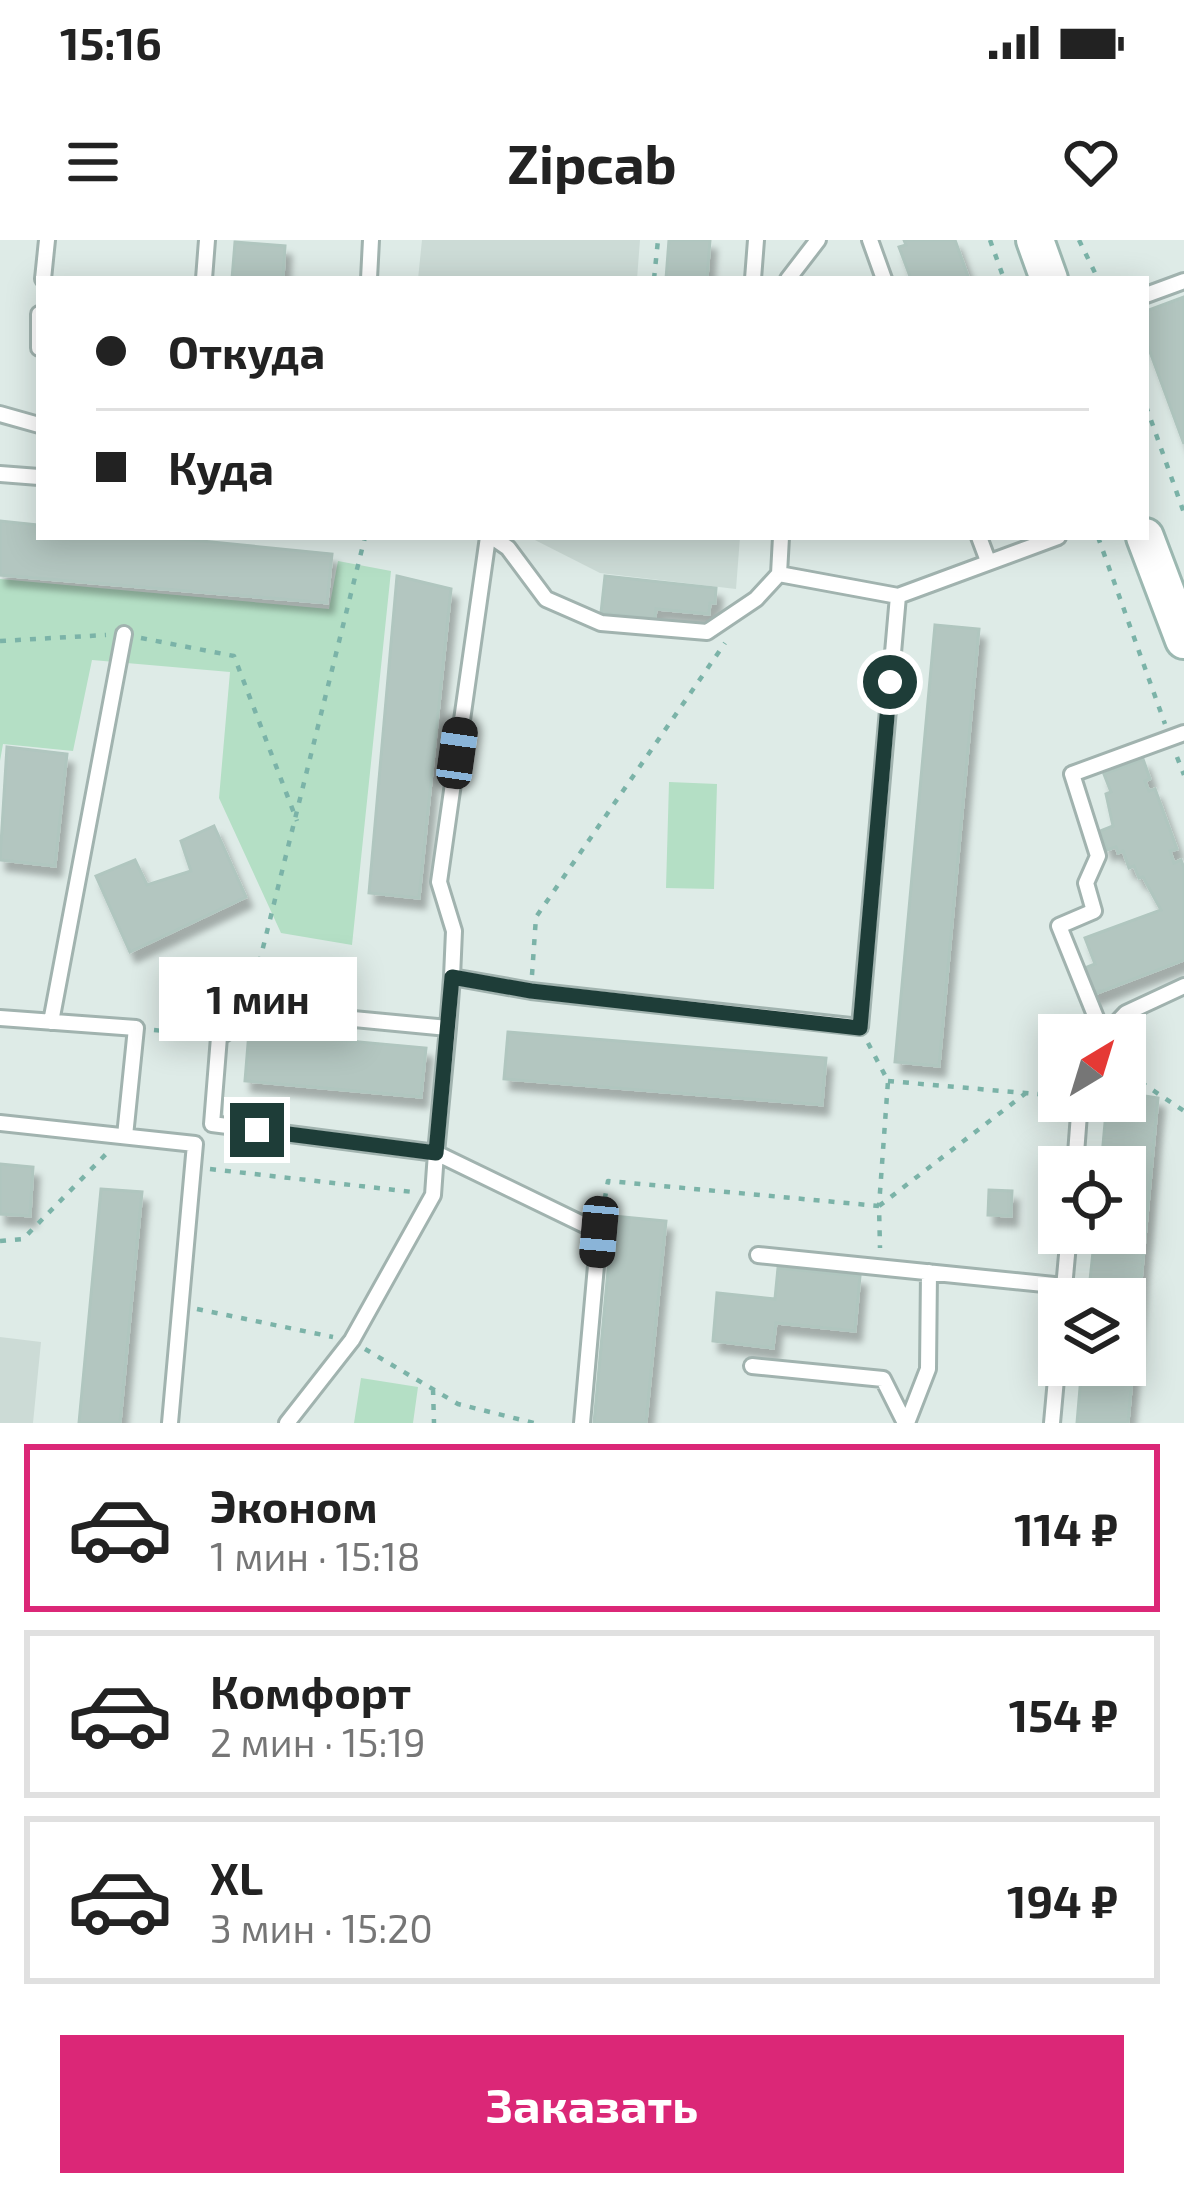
<!DOCTYPE html>
<html lang="ru">
<head>
<meta charset="utf-8">
<style>
  body { margin:0; font-family:"Exo 2",sans-serif; background:#f6f6f6; color:#222; height:100vh; display:flex; flex-direction:column; font-size:45px; white-space:nowrap }
  * { box-sizing:border-box; margin:0 }
  p { font-size:39px; color:#767676 }
  .icon { flex:none; width:66px; height:66px; fill:none; stroke:currentColor; stroke-width:2; stroke-linecap:round; stroke-linejoin:round }
  .map { position:relative; height:1183px; overflow:hidden }
  .drawer { display:flex; flex-direction:column; background:#fff; flex:1 }
  .drawer>* { flex:none }
  .guide { position:absolute; left:36px; top:36px; width:1113px; height:264px; border-radius:0px; box-shadow:0 6px 30px #0003; display:grid; align-content:center; height:264px; padding:0 60px; background:#fff }
  .needle { width:78px; rotate:38deg }
  .tools { position:absolute; left:1038px; top:774px; display:grid; gap:24px }
  .tools a { display:grid; place-items:center; width:108px; height:108px; border-radius:0px; background:#fff; box-shadow:0 6px 30px #0003; font-size:60px }
  .end { position:absolute; width:54px; height:54px; margin:-27px; border:15px solid #1e3d38; background:#fff; box-shadow:0 0 0 6px #fff }
  .from { border-radius:50% }
  .bubble { position:absolute; height:84px; border-radius:0px; background:#fff; box-shadow:0 6px 30px #0003; font-size:39px; font-weight:700; line-height:84px; text-align:center }
  .car { position:absolute; width:36px; height:72px; margin:-36px -18px; border-radius:15px; box-shadow:0 0 9px 3px #0007; background:linear-gradient(#222 24%,#8ab4d8 0 40%,#222 0 76%,#8ab4d8 0 86%,#222 0) }
  .guide b { display:flex; align-items:center; gap:42px; height:114px; font-size:45px }
  .guide b+b { border-top:3px solid #e0e0e0 }
  .guide i { width:30px; height:30px; background:#222 }
  ul { padding:21px 0 0; list-style:none }
  li { display:flex; align-items:center; gap:36px; height:168px; margin:0 24px 18px; padding:0 36px; border:6px solid #e0e0e0; border-radius:0px }
  li div { flex:1 }
  li b { display:block; font-size:45px }
  li em { font-style:normal; font-weight:700 }
  li.on { border-color:#db2777 }
  li>.icon { width:108px; height:108px; stroke-width:1.5 }
  .cta { display:flex; gap:24px; margin-top:auto; padding:24px 60px }
  .cta a { flex:1; height:138px; border-radius:0px; background:#db2777; color:#fff; font-size:48px; font-weight:700; line-height:138px; text-align:center }
  .status { display:flex; justify-content:space-between; align-items:center; height:84px; padding:0 60px; background:#fff; direction:ltr }
  .status svg { height:33px; fill:currentColor }
  header { display:flex; justify-content:space-between; align-items:center; height:156px; padding:0 60px; background:#fff; font-size:54px; font-weight:700 }
  .map>svg:first-child { display:block }
  .built { fill:#ccdbd6 }
  .green { fill:#b4dfc5 }
  .building { fill:#b3c6c0; stroke:#b0c6bf; stroke-width:3; filter:url(#shadow) }
  .lines { fill:none; stroke-linecap:round; stroke-linejoin:round }
  .service-casing { stroke:#a1b3af; stroke-width:20 }
  .secondary-casing { stroke:#9cb8b1; stroke-width:42 }
  .path { stroke:#7bb3a8; stroke-width:4.5; stroke-dasharray:6 9; stroke-linecap:butt }
  .service { stroke:#fff; stroke-width:14 }
  .secondary { stroke:#fff; stroke-width:36 }
  .route { stroke:#1e3d38; stroke-width:15 }
</style>
</head>
<body>
<div class="status"><b>15:16</b><svg viewBox="0 0 49 12"><path d="M0 12V9h3v3zM5 12V6h3v6zM10 12V3h3v9zM15 12V0h3v12zM26 1h20v11H26zM47 4h2v5h-2z"/></svg></div>
<header><svg class="icon" aria-label="menu" viewBox="0 0 24 24"><path d="M4 6h16M4 12h16M4 18h16"/></svg>Zipcab<svg class="icon" aria-label="heart" viewBox="0 0 24 24"><path d="M12 20l-8-8c-3-5 5-10 8-4 3-6 11-1 8 4z"/></svg></header>
<div class="map">
<svg width="1184" height="1183" viewBox="0 0 1184 1183">
  <defs>
    <filter id="shadow"><feDropShadow dx="6" dy="10" stdDeviation="3" flood-color="#0004"/></filter>
  </defs>
  <rect width="100%" height="100%" fill="#deebe7"/>
  <path class="built" d="M422 0H640L637 39H418Z
    M529 297H740L736 349 600 333Z
    M0 1097 41 1102 33 1183H0Z"/>
  <path class="green" d="M338 321 391 331 352 705 281 693 219 558 230 432 92 420 73 511 3 504 0 521V339L329 369Z
    M669 542 717 544 714 649 666 648Z
    M361 1138 418 1147 413 1183H354Z"/>
  <path class="building" d="M669 0H710L707 39H666Z
    M904 0H955L969 39H911L899 7 906 5Z
    M235 2 285 6 283 39H232Z
    M1184 57V204L1146 101V71Z
    M0 281 39 285V297H161L332 314 327 363 0 335Z
    M397 336 451 349 419 658 369 653Z
    M605 336 716 348 715 363H710L709 374 656 369 655 379 601 373Z
    M935 385 979 389 939 826 895 822Z
    M7 507 67 514 55 626 0 620Z
    M1143 519 1150 539 1145 541 1149 551 1155 549 1177 609 1170 611 1174 623 1181 620 1184 628V720L1092 755 1082 729 1095 724 1085 698 1161 670 1143 637 1139 638 1134 626 1129 628 1123 611 1118 613 1116 607 1107 610 1100 591 1113 586 1106 554 1111 552 1104 534Z
    M214 586 246 657 130 712 96 636 135 620 147 645 191 631 181 601Z
    M249 792 426 808 421 857 245 841Z
    M508 792 826 818 822 865 504 839Z
    M1125 853 1158 858 1128 1183H1077L1082 1125H1125V1059H1088L1095 993H1125V927H1101L1107 861H1125Z
    M0 924 33 927 30 976 0 974Z
    M101 949 142 952 120 1183H79Z
    M989 950 1012 951 1011 976 988 975Z
    M613 976 666 981 646 1183H594Z
    M778 1028 860 1036 855 1091 776 1083 773 1108 713 1101 717 1053 775 1059Z"/>
  <g class="lines">
    <defs>
      <path id="service" d="M870 0 884 39
        M43 39 47 0
        M204 39 207 0
        M369 39 371 0
        M753 39 756 0
        M788 39 818 0
        M1146 55 1184 41
        M39 74V108
        M0 174 39 185
        M0 234 39 237
        M492 297 508 308 546 359 601 383 707 392 756 359 779 334 781 297
        M979 297 988 321
        M779 334 898 356
        M452 737 454 691 439 642 488 297
        M248 769 448 788 436 913 212 884 219 797 245 781Z
        M0 778 136 788 125 896
        M51 782 124 394
        M448 788 452 737 531 751 860 787 898 356 1058 297
        M1103 795 1059 686 1094 671 1086 643 1098 616 1072 534 1184 493
        M1105 795 1126 773 1184 746
        M0 883 195 904 170 1183
        M1075 927 1080 861
        M758 1015 1064 1046
        M1063 1059 1069 993
        M752 1126 883 1139 905 1183
        M287 1183 352 1100 433 955 436 913 599 992 582 1183
        M907 1183 928 1129 929 1032
        M1052 1183 1059 1106"/>
      <path id="secondary" d="M1035 0 1049 39
        M1145 297 1184 400"/>
    </defs>
    <use href="#service" class="service-casing"/>
    <use href="#secondary" class="secondary-casing"/>
    <path class="path" d="M990 0 1004 39
      M1079 0 1098 39
      M654 39 658 0
      M1146 166 1184 273
      M1098 297 1165 484
      M141 398 234 416 297 581
      M0 401 106 395
      M1177 517 1184 535
      M532 735 536 677 725 403
      M252 752 365 297
      M154 790 202 795
      M868 803 888 841 879 966
      M888 841 1059 856
      M1125 843 1145 845 1184 871
      M210 929 413 952
      M879 966 1026 853
      M602 974 608 941 879 966 880 1008
      M0 1001 23 999 108 912
      M197 1069 333 1097
      M365 1109 458 1164 534 1183
      M433 1149 434 1183"/>
    <use href="#service" class="service"/>
    <use href="#secondary" class="secondary"/>
  </g>
  <g class="lines">
    <path class="route" d="M257 890 436 913 452 737 531 751 860 788 890 442"/>
  </g>
</svg>
<div class="tools">
<a><svg class="needle" viewBox="-14 -14 28 28"><path d="M0-13l5 13h-10z" fill="#e53935"/><path d="M0 13l5-13h-10z" fill="#767676"/></svg></a>
<a><svg class="icon" aria-label="locate" viewBox="0 0 24 24"><circle cx="12" cy="12" r="6"/><path d="M12 2v4M12 18v4M2 12h4M18 12h4"/></svg></a>
<a><svg class="icon" aria-label="layers" viewBox="0 0 24 24"><path d="M12 4l9 5-9 5-9-5zM3 14l9 5 9-5"/></svg></a>
</div>
<i class="end from" style="left:890px;top:442px"></i>
<i class="end" style="left:257px;top:890px"></i>
<div class="bubble" style="left:159px;top:717px;width:198px">1 мин</div>
<i class="car" style="left:457px;top:513px;rotate:8deg"></i>
<i class="car" style="left:599px;top:992px;rotate:185deg"></i>
<div class="guide">
<b><i class="from"></i>Откуда</b>
<b><i></i>Куда</b>
</div>
</div>
<section class="drawer">
<ul>
<li class="on"><svg class="icon" aria-label="car" viewBox="0 0 24 24"><path d="M5 17H2v-5l4-1 3-4h7l3 4 3 1v5h-3M9 17h6M6 11h13"/><circle cx="7" cy="17" r="2"/><circle cx="17" cy="17" r="2"/></svg><div><b>Эконом</b><p>1 мин · 15:18</p></div><em>114 ₽</em></li>
<li><svg class="icon" aria-label="car" viewBox="0 0 24 24"><path d="M5 17H2v-5l4-1 3-4h7l3 4 3 1v5h-3M9 17h6M6 11h13"/><circle cx="7" cy="17" r="2"/><circle cx="17" cy="17" r="2"/></svg><div><b>Комфорт</b><p>2 мин · 15:19</p></div><em>154 ₽</em></li>
<li><svg class="icon" aria-label="car" viewBox="0 0 24 24"><path d="M5 17H2v-5l4-1 3-4h7l3 4 3 1v5h-3M9 17h6M6 11h13"/><circle cx="7" cy="17" r="2"/><circle cx="17" cy="17" r="2"/></svg><div><b>XL</b><p>3 мин · 15:20</p></div><em>194 ₽</em></li>
</ul>
<div class="cta"><a>Заказать</a></div>
</section>
</body>
</html>
